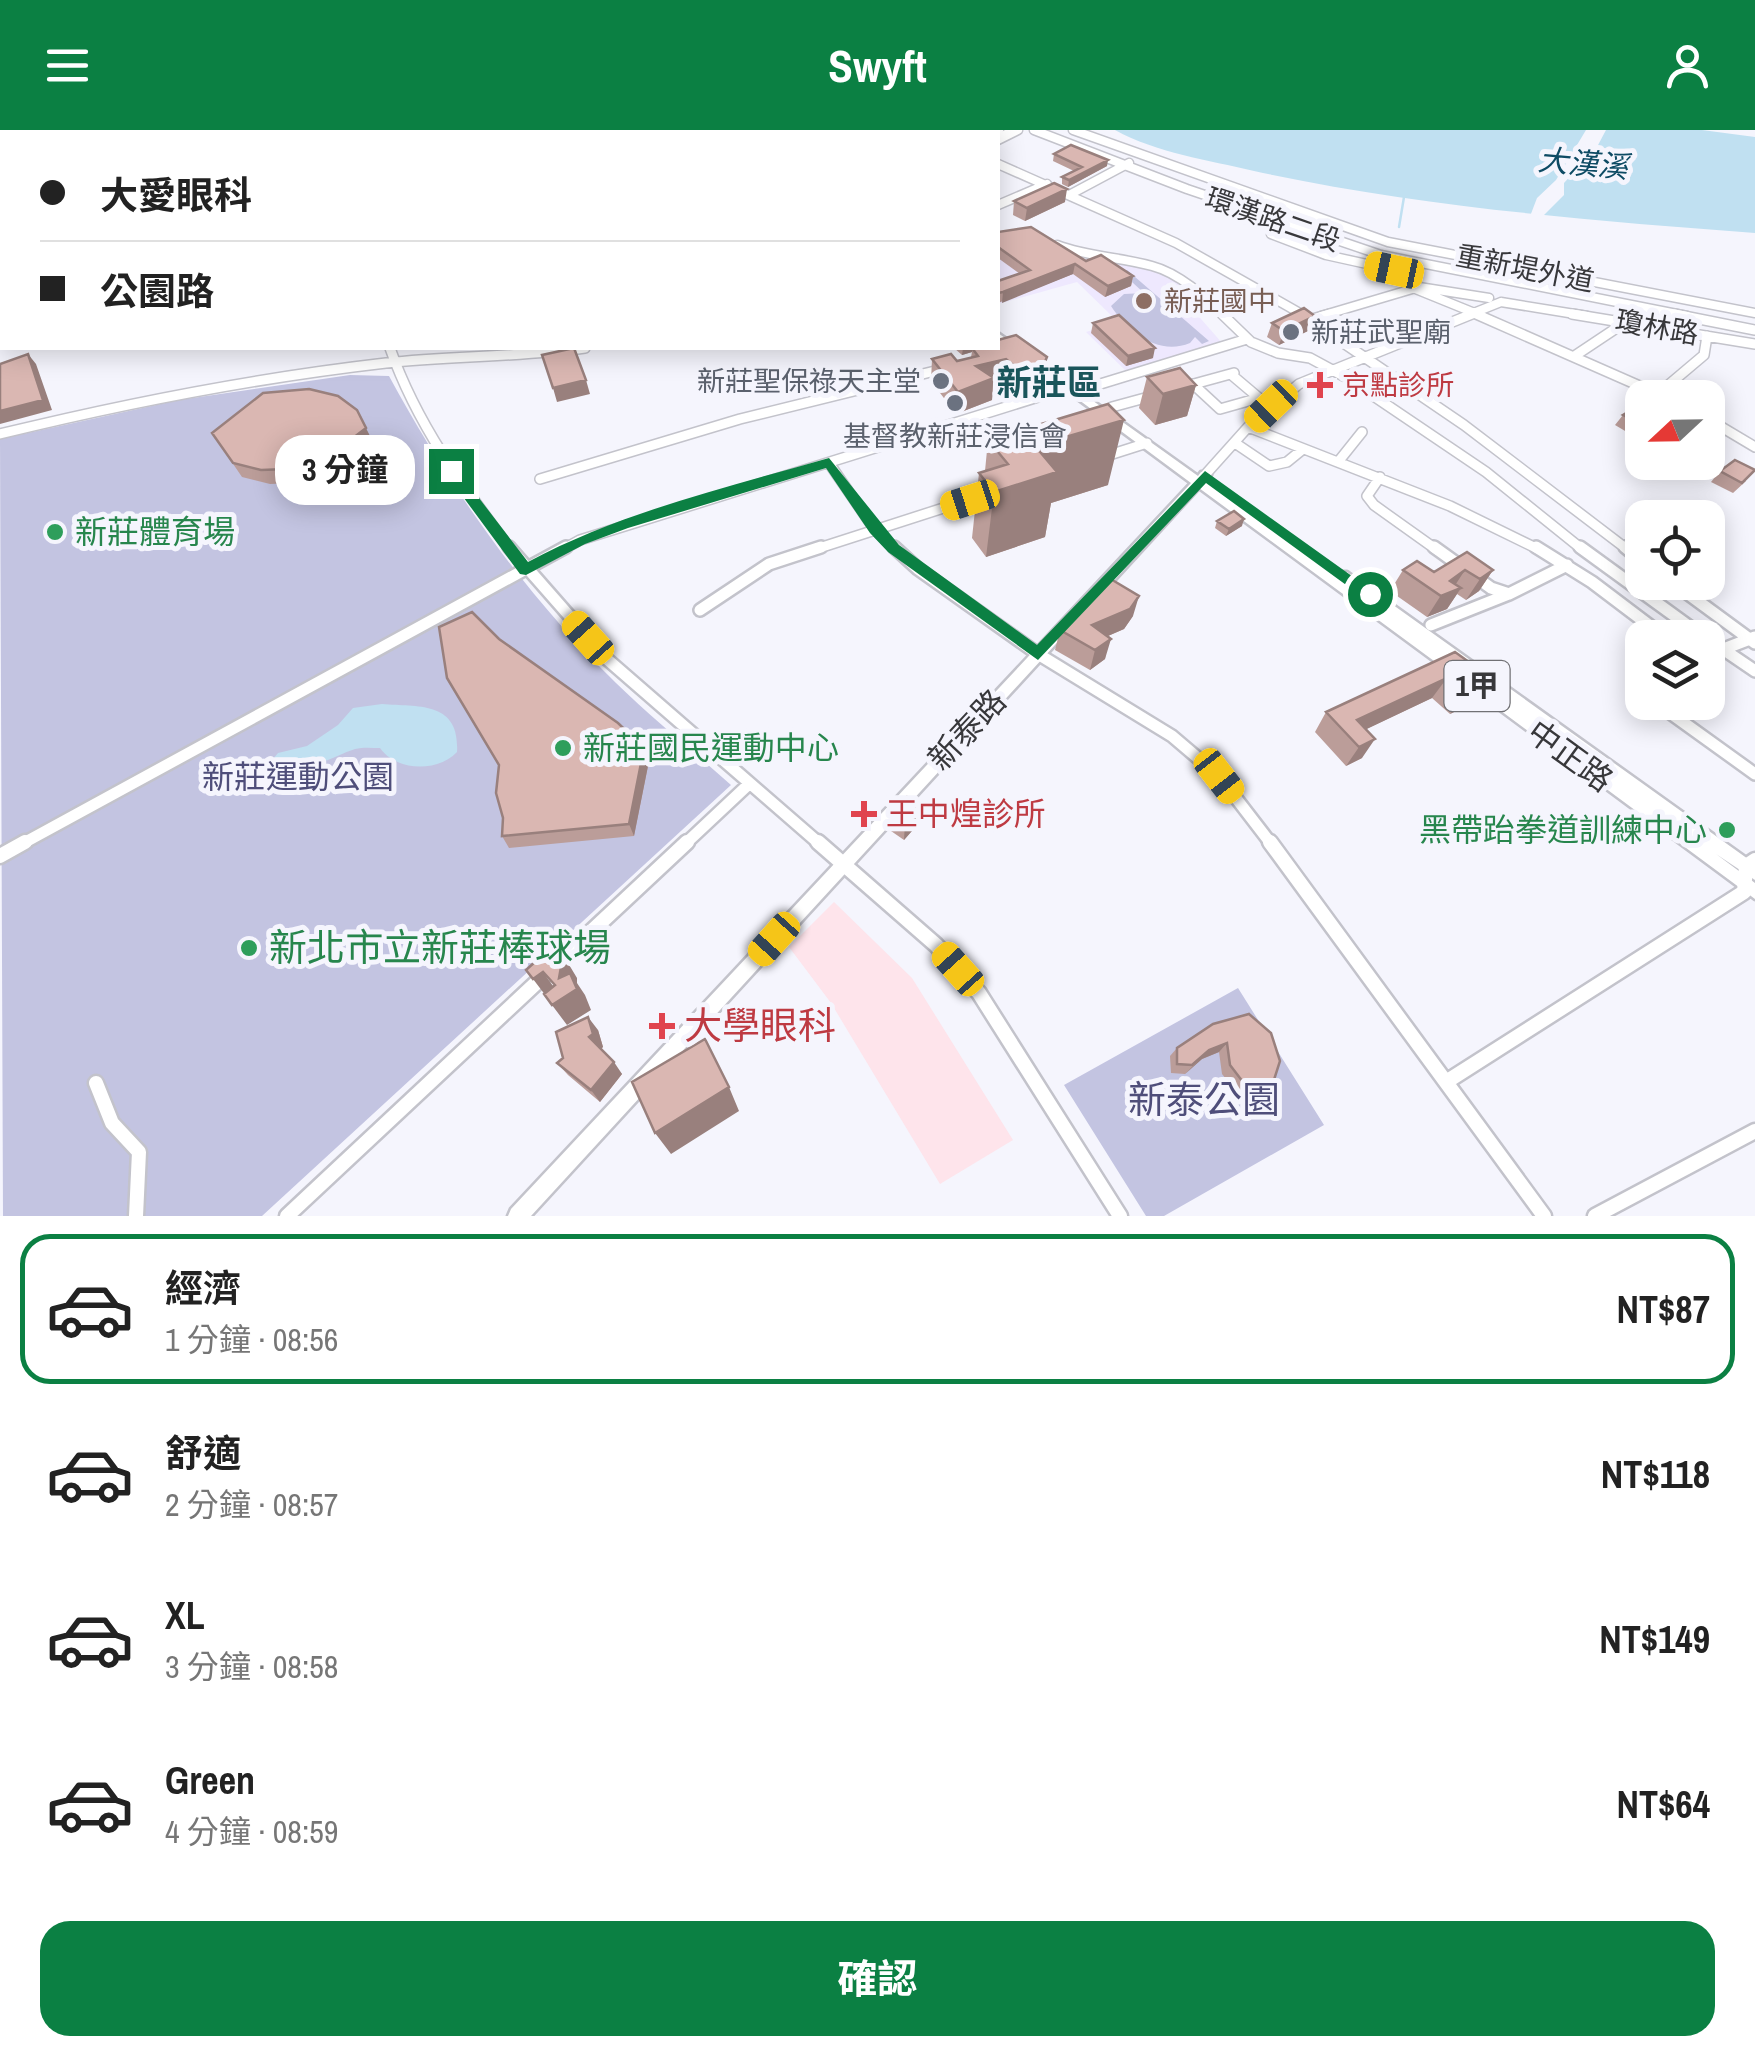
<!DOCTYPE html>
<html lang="zh-TW">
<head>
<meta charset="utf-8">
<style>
  body { margin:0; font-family:"Archivo Narrow","Noto Sans TC",sans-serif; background:#f6f6f6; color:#222; height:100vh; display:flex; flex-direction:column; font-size:38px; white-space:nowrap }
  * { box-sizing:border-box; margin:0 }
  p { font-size:32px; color:#767676 }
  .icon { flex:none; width:55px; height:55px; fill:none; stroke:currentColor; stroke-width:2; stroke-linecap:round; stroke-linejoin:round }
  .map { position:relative; height:1086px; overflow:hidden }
  .side { display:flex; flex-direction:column; background:#fff; flex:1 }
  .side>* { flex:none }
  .banner { position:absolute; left:0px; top:0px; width:1000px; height:220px; box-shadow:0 5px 25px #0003; display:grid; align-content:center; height:220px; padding:0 40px; background:#fff }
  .needle { width:65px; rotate:248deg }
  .buttons { position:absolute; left:1625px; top:250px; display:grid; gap:20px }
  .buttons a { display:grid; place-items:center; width:100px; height:100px; border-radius:20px; background:#fff; box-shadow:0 5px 25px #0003; font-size:50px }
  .end { position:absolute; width:45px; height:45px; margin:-22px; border:12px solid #0b8043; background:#fff; box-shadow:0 0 0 5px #fff }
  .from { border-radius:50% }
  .bubble { position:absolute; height:70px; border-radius:30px; background:#fff; box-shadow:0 5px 25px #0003; font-size:32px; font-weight:700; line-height:70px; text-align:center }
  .car { position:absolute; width:30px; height:60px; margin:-30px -15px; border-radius:12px; box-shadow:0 0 8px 2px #0007; background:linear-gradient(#f5c518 24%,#345 0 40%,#f5c518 0 76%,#345 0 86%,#f5c518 0) }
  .banner b { display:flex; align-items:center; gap:35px; height:95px; font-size:38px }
  .banner b+b { border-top:2px solid #e0e0e0 }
  .banner i { width:25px; height:25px; background:#222 }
  ul { padding:18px 0 0; list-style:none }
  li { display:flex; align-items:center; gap:30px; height:150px; margin:0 20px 15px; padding:0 20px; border:5px solid transparent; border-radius:30px }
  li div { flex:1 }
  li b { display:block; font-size:38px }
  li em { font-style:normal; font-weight:700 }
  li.selected { border-color:#0b8043 }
  li>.icon { width:90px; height:90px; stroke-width:1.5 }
  .button { display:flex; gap:20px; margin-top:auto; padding:20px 40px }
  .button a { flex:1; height:115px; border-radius:30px; background:#0b8043; color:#fff; font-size:40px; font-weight:700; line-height:115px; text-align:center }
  header { display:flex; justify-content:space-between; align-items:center; height:130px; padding:0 40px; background:#0b8043; color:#fff; font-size:45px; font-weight:700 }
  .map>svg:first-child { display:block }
  .industrial { fill:#fee4eb }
  .education { fill:#eee8fe }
  .green { fill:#c3c4e1 }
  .water { fill:#c0e0f1 }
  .pier { fill:#f5f5fd }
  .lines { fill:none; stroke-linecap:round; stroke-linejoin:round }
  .stream { stroke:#c0e0f1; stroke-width:2.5 }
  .minor-far3-casing { stroke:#c3c3cb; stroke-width:11 }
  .minor-far2-casing { stroke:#c3c3cb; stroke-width:12 }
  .minor-far1-casing { stroke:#c3c3cb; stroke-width:16 }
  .minor-casing { stroke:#c3c3cb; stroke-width:19 }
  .major-casing { stroke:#c3c3cb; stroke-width:5 }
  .minor-far3 { stroke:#fff; stroke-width:8 }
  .minor-far2 { stroke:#fff; stroke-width:9 }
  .minor-far1 { stroke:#fff; stroke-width:11 }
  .minor { stroke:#fff; stroke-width:14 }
  .major { fill:#fff; fill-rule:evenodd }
  .wall { fill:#bb9d99 }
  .shaded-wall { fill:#99807d }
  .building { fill:#dab7b2; stroke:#99807d; stroke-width:2.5 }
  .route { fill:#0b8043 }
  .education-dot { fill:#8d6e63; stroke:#f5f5fd; stroke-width:4 }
  .worship-dot { fill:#6b7280; stroke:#f5f5fd; stroke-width:4 }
  .health-dot { fill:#e0444e; stroke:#f5f5fd; stroke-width:4 }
  .leisure-dot { fill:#2e9e5b; stroke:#f5f5fd; stroke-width:4 }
  .labels { text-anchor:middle; stroke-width:10; stroke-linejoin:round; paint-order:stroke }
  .far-street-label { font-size:28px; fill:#38383b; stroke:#f5f5fd }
  .far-education-label { font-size:28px; fill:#785e54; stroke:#f5f5fd; text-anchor:start }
  .far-worship-label { font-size:28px; fill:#5b616d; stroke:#f5f5fd; text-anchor:start }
  .far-health-label { font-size:28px; fill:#be3a42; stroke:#f5f5fd; text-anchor:start }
  .far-water-label { font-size:30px; font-style:italic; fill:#0e4b64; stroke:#f5f5fd }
  .shield { fill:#f5f5fd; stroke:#717175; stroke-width:2.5 }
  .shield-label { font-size:30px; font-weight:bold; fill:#38383b }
  .leisure-label { font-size:32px; fill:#27864d; stroke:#f5f5fd; text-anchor:start }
  .street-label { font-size:32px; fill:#38383b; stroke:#f5f5fd }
  .park-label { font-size:32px; fill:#4f4e7a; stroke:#f5f5fd }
  .health-label { font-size:32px; fill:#be3a42; stroke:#f5f5fd; text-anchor:start }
  .far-district-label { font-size:35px; font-weight:bold; fill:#1a555b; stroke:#f5f5fd }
  .near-leisure-label { font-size:38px; fill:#27864d; stroke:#f5f5fd; text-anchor:start }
  .near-health-label { font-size:38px; fill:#be3a42; stroke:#f5f5fd; text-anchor:start }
  .near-park-label { font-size:38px; fill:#4f4e7a; stroke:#f5f5fd }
</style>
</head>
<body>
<header><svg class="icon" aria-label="menu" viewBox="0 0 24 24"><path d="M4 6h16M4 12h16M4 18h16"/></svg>Swyft<svg class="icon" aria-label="person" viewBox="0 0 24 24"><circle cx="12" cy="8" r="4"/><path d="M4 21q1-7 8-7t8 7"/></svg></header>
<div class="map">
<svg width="1755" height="1086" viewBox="0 0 1755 1086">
  <rect width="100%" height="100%" fill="#f5f5fd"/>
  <path class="industrial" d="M834 772 912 848 1013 1010 940 1054 831 873 789 817Z"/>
  <path class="education" d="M998 107 1069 127 1150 137 1164 143 1197 170 1187 173 1223 214 1126 241 1086 202 1118 192 1077 152 998 174Z"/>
  <path class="green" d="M1127 140 1209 211 1202 214 1195 207 1190 213C1158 226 1128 202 1111 176L1124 164 1144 163 1121 142Z
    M350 245 389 246C450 358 524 464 616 553 653 589 693 621 731 655L262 1086H3L0 309 179 270Z
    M1238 858 1324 995 1164 1086H1146L1064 955Z"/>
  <path class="water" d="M1115 0H1702L1755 7V103C1587 90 1419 77 1254 41 1208 30 1157 23 1115 0Z
    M382 574C419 577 460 571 457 622 437 643 396 641 380 618 372 618 363 617 355 619 330 627 293 652 268 635L278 623 307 616 338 595 353 578Z"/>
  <path class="pier" d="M1586 0H1606L1597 17 1564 53V65L1539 90 1529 89 1537 68 1556 50Z"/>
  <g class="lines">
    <path class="stream" d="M1399 97 1404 67"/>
    <defs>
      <path id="minor-far3" d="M1034 0 1187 59 1381 125 1687 186
        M1073 0 1388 112 1755 183
        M93 2 108 0
        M994 2 999 0
        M998 10 1018 0
        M998 34 1176 113 1305 186
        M1071 64 1129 33
        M998 75 1047 54
        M1271 104 1326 125 1394 140
        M1057 115C1088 127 1120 127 1152 136 1179 143 1205 167 1225 186
        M1395 129 1394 140 1413 158 1482 186
        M1501 172 1587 186
        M1321 186 1419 157 1489 168
        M1466 186 1501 172"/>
      <path id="minor-far2" d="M1222 184 1251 212 1278 223 1310 228 1347 248 1486 342 1583 420
        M1301 184 1464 295 1628 420
        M1476 184 1667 268
        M1572 184 1755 214
        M1674 184 1755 200
        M1309 190 1330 184
        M390 218C417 295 462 355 511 420
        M1576 225 1621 195 1620 191
        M1193 254 1220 279 1259 268 1233 246
        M1183 257 1234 243
        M1084 259 1247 209
        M1659 263 1704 225 1707 206
        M1112 277 1156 265
        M1708 289 1755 317
        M1248 297 1450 376 1540 420
        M0 304C127 273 255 248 386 233 452 226 519 227 585 218
        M1235 313 1269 336 1287 332 1303 319
        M1103 327 1147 313
        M1338 332 1362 302
        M829 333 875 400 897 420
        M1205 345 1248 297 1299 254 1472 184
        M1380 347 1367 366 1374 375 1437 420
        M540 349 740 289 947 238
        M562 420 580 410 1070 257
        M813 420 990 363"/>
      <path id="minor-far1" d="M509 417 608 530 821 715
        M894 417 918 439 1038 524 1172 606 1219 646 1272 715
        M1434 417 1491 458 1509 464 1567 435
        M1536 417 1592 452 1666 508
        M1580 417 1705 508
        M1625 417 1642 431
        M1672 452 1755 513
        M700 480 769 434 821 417
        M1431 495 1509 464
        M1708 509 1755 541
        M1708 525 1755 507
        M1655 572 1755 644
        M20 715 566 417
        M684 715 749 654"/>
      <path id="minor" d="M818 712 936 815 979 863 1120 1086
        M1270 712 1544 1086
        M0 726 25 712
        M1446 952 1744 762 1746 736 1755 730
        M96 953 112 993 139 1022 136 1086
        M287 1086 687 712
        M1595 1086 1755 1001"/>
      <path id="major" d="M721 0H730L732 2H724Z
        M1005 0H1015L998 9V4Z
        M998 203 1198 346 1201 342H1209L1211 345 1206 351 1338 447 1339 442H1347L1755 734V750L1716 724 1755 753V769L1466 555 1464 551 1466 547 1472 546 1460 537 1459 542H1449L1199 358 531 1086H508L511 1079 1191 353 998 210Z"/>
    </defs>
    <use href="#minor-far3" class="minor-far3-casing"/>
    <use href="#minor-far2" class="minor-far2-casing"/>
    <use href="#minor-far1" class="minor-far1-casing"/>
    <use href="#minor" class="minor-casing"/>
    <use href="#major" class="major-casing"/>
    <use href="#minor-far3" class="minor-far3"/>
    <use href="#minor-far2" class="minor-far2"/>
    <use href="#minor-far1" class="minor-far1"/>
    <use href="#minor" class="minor"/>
    <use href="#major" class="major"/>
  </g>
  <path class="wall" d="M1054 24 1107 36 1068 57 1062 54V47L1074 41 1053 31Z
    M1014 71 1065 72 1025 91 1013 85Z
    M998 102 1133 146 1131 156 1105 167 1073 144 998 173V151L1020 144 998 128Z
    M1315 186 1310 200 1279 215 1267 207 1272 193Z
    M1093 193 1153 228 1126 236 1091 203Z
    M954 218H998L1044 249 1041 256 1019 263 1003 250 993 253 992 270 956 284 931 251 932 229 957 231 971 227 972 222 962 225Z
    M1147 247 1196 255 1187 286 1155 295 1139 278Z
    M1642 276V311L1615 295 1623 285Z
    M212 303 373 312 322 352 270 354 242 347Z
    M988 310 1108 355 1051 373 1045 407 986 427 972 408 979 343 985 341Z
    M1720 341 1746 351 1733 363 1711 352Z
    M1217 391 1242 396 1226 406 1215 398Z
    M1467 422 1493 440 1479 461 1466 470 1457 464 1447 479 1427 487 1390 461 1403 440 1434 442Z
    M1133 486 1124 499 1108 506 1105 529 1090 540 1055 520 1060 500Z
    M499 509 644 618 649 631 634 706 509 718 502 706 503 688 499 635Z
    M1455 522 1494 550 1478 570 1450 584 1432 568 1366 599 1362 628 1346 636 1315 602 1326 582Z
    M920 676 918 694 904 710 891 701 892 683Z
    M1213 894 1273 953 1264 961 1235 960 1222 944 1219 922 1202 929 1185 944 1171 943 1170 926 1177 918Z
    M598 900 603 917 601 919 622 944 600 972 568 945 557 933Z"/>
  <path class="shaded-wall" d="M0 0H47V2H2V15H0Z
    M1108 30 1107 36 1068 57 1069 50Z
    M1067 59 1065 72 1025 91 1027 78Z
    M1075 134 1073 144 1002 173 1003 162Z
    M1133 146 1131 156 1105 167 1108 156Z
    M1315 186 1310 200 1279 215 1284 201Z
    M963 218H986H972V222L962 225Z
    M1155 218 1153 228 1126 236 1128 226Z
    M28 224 36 234 52 280 0 294V281Z
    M1047 227 1044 249 1041 256 1019 263 1022 242Z
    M1006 229 1003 250 993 253 992 270 956 284 958 262 976 236Z
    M586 250 590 264 557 272 553 258Z
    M1196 255 1187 286 1155 295 1163 264Z
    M1124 290 1108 355 1051 373 1045 407 986 427 994 362 1035 316Z
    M366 298 373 312 322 352 314 338Z
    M1244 389 1242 396 1226 406 1229 399Z
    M1465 440 1452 460 1461 458 1447 479 1427 487 1450 451Z
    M1493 440 1479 461 1466 470 1480 449Z
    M1139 466 1133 486 1124 499 1087 515 1092 495Z
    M1111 509 1105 529 1090 540 1095 520Z
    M1447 548 1432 568 1350 607 1357 590Z
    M1494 550 1478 570 1450 584 1465 565Z
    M1375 609 1362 628 1346 636 1359 617Z
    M644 618 649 631 634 706 629 694Z
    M920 676 918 694 904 710 905 693Z
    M556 813 577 848V853L585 865 591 880 567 895 552 875 559 848Z
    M543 842 558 863 549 870 533 849Z
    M588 887 598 900 603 917 599 920 589 907Z
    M1227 913 1219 922 1202 929 1185 944 1209 920Z
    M614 932 622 944 600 972 591 960Z
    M729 957 739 981 671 1024 655 1003Z"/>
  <path class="building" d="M913 0H924L929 2H908Z
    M1071 15 1108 30 1069 50 1062 47 1082 37 1054 24Z
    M1054 53 1067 59 1027 78 1014 71Z
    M1031 97 1086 131 1101 125 1133 146 1108 156 1075 134 1003 162 998 163V151L1030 140 998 117V102Z
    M1304 178 1315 186 1284 201 1272 193Z
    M1119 185 1155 218 1128 226 1093 193Z
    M1016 205 1047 227 1044 234 1022 242 1006 229 976 236 994 248 958 262 932 229 951 224 957 231 978 226 972 218H998V210Z
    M574 218 586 250 553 258 542 225Z
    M28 224 43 270 0 281V234Z
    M1180 238 1196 255 1163 264 1147 247Z
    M309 259 338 266 357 280 366 298 314 338 261 340 233 333 212 303 263 263Z
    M1108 274 1124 290 1035 316 1057 342 994 362 979 343 1008 334 988 310Z
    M1640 275 1642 276V295L1623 285Z
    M1735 330 1755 340 1742 353 1720 341Z
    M1234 381 1244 389 1229 399 1217 391Z
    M1467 422 1493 440 1480 449 1465 440 1450 451 1461 458 1441 466 1403 440 1417 431 1434 442Z
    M1109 448 1139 466 1130 479 1092 495 1111 509 1095 520 1060 500Z
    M472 482 499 509 618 593 644 618 629 694 502 706 503 688 496 663 499 635 447 548 439 497Z
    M1455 522 1494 550 1465 565 1447 548 1357 590 1375 609 1359 617 1326 582Z
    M907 667 920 676 905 693 892 683Z
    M556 813 563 826 559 848 570 843 577 859 552 875 544 864 555 855 543 842 533 849 526 840Z
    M1249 884 1271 903 1280 931 1273 953 1243 952 1230 935 1227 913 1209 920 1192 935 1177 934V918L1213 894Z
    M588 887 593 904 589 907 614 932 591 960 557 933 563 928 556 902Z
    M705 909 729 957 655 1003 632 952Z"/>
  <path class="route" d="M829 328 899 415 1037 515 1205 341 1377 464 1370 469 1364 468 1206 353 1038 530 888 422 870 403 826 338 628 398 585 414 526 445 520 444 444 341 456 338 528 432C621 382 728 357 829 328Z"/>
  <circle class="education-dot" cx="1144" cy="171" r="10"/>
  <g class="worship-dot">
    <circle cx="1291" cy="202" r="10"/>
    <circle cx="941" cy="251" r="10"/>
    <circle cx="955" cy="273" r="10"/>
  </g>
  <g class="health-dot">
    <path d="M1315 240h10v10h10v10h-10v10h-10v-10h-10v-10h10z"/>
    <path d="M859 669h10v10h10v10h-10v10h-10v-10h-10v-10h10z"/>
    <path d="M657 881h10v10h10v10h-10v10h-10v-10h-10v-10h10z"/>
  </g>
  <g class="leisure-dot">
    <circle cx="55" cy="402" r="10"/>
    <circle cx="563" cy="618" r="10"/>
    <circle cx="1727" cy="700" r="10"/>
    <circle cx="249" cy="818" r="10"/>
  </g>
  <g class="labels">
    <g class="far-street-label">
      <text transform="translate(1273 89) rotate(19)" y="10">環漢路二段</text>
      <text transform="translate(1525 138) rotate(11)" y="10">重新堤外道</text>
      <text transform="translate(1657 197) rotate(10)" y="10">瓊林路</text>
    </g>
    <g class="far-education-label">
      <text x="1164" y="181">新莊國中</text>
    </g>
    <g class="far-worship-label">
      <text x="1311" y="212">新莊武聖廟</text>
      <text x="921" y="261" text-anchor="end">新莊聖保祿天主堂</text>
      <text x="955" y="316" text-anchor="middle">基督教新莊浸信會</text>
    </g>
    <g class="far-health-label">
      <text x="1342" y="265">京點診所</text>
    </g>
    <g class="far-water-label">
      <text transform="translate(1583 34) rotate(5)" y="10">大漢溪</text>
    </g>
    <rect class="shield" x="1444.5" y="531" width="65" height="50" rx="8"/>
    <g class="shield-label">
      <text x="1477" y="566">1甲</text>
    </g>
    <g class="leisure-label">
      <text x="75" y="413">新莊體育場</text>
      <text x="583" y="629">新莊國民運動中心</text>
      <text x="1707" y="711" text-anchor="end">黑帶跆拳道訓練中心</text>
    </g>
    <g class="street-label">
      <text transform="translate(967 600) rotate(-47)" y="11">新泰路</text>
      <text transform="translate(1570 626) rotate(36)" y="11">中正路</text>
    </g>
    <g class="park-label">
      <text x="298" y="658">新莊運動公園</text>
    </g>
    <g class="health-label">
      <text x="886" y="695">王中煌診所</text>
    </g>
    <g class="far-district-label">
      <text x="1049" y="265">新莊區</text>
    </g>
    <g class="near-leisure-label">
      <text x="269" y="831">新北市立新莊棒球場</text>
    </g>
    <g class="near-health-label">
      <text x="684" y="909">大學眼科</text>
    </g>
    <g class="near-park-label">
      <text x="1204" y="983">新泰公園</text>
    </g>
  </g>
</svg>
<div class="buttons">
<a><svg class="needle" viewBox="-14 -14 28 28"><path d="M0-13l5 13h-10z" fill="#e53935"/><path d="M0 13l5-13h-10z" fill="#767676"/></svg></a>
<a><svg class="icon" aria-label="locate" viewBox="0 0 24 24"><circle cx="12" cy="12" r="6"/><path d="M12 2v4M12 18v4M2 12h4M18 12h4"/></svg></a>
<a><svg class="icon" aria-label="layers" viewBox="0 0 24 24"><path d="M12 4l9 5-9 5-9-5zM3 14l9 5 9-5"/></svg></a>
</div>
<i class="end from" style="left:1370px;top:464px"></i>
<i class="end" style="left:451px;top:341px"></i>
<div class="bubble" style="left:275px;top:305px;width:140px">3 分鐘</div>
<i class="car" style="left:1394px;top:140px;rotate:282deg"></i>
<i class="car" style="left:1271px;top:276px;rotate:226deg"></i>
<i class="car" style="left:970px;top:370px;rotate:252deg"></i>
<i class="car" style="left:588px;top:508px;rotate:318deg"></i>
<i class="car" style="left:1219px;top:646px;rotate:142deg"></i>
<i class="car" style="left:774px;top:809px;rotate:222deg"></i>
<i class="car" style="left:958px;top:839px;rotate:318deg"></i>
<div class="banner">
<b><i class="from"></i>大愛眼科</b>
<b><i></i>公園路</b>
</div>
</div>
<section class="side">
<ul>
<li class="selected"><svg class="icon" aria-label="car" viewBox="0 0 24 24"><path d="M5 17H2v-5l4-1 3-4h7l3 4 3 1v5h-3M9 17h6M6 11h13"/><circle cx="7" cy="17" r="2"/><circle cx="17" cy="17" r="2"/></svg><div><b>經濟</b><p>1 分鐘 · 08:56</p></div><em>NT$87</em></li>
<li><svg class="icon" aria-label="car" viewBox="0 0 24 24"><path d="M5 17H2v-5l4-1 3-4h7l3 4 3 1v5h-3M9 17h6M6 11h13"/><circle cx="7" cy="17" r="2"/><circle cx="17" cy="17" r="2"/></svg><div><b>舒適</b><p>2 分鐘 · 08:57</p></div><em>NT$118</em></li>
<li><svg class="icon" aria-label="car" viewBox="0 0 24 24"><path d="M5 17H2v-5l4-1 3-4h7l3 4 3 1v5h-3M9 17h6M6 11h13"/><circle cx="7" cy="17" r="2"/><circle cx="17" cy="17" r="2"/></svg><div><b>XL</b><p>3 分鐘 · 08:58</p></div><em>NT$149</em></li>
<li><svg class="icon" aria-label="car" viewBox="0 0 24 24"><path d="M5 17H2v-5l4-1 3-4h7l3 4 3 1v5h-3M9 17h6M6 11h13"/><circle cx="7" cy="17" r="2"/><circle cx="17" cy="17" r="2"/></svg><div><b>Green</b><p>4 分鐘 · 08:59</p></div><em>NT$64</em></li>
</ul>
<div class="button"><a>確認</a></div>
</section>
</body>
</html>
